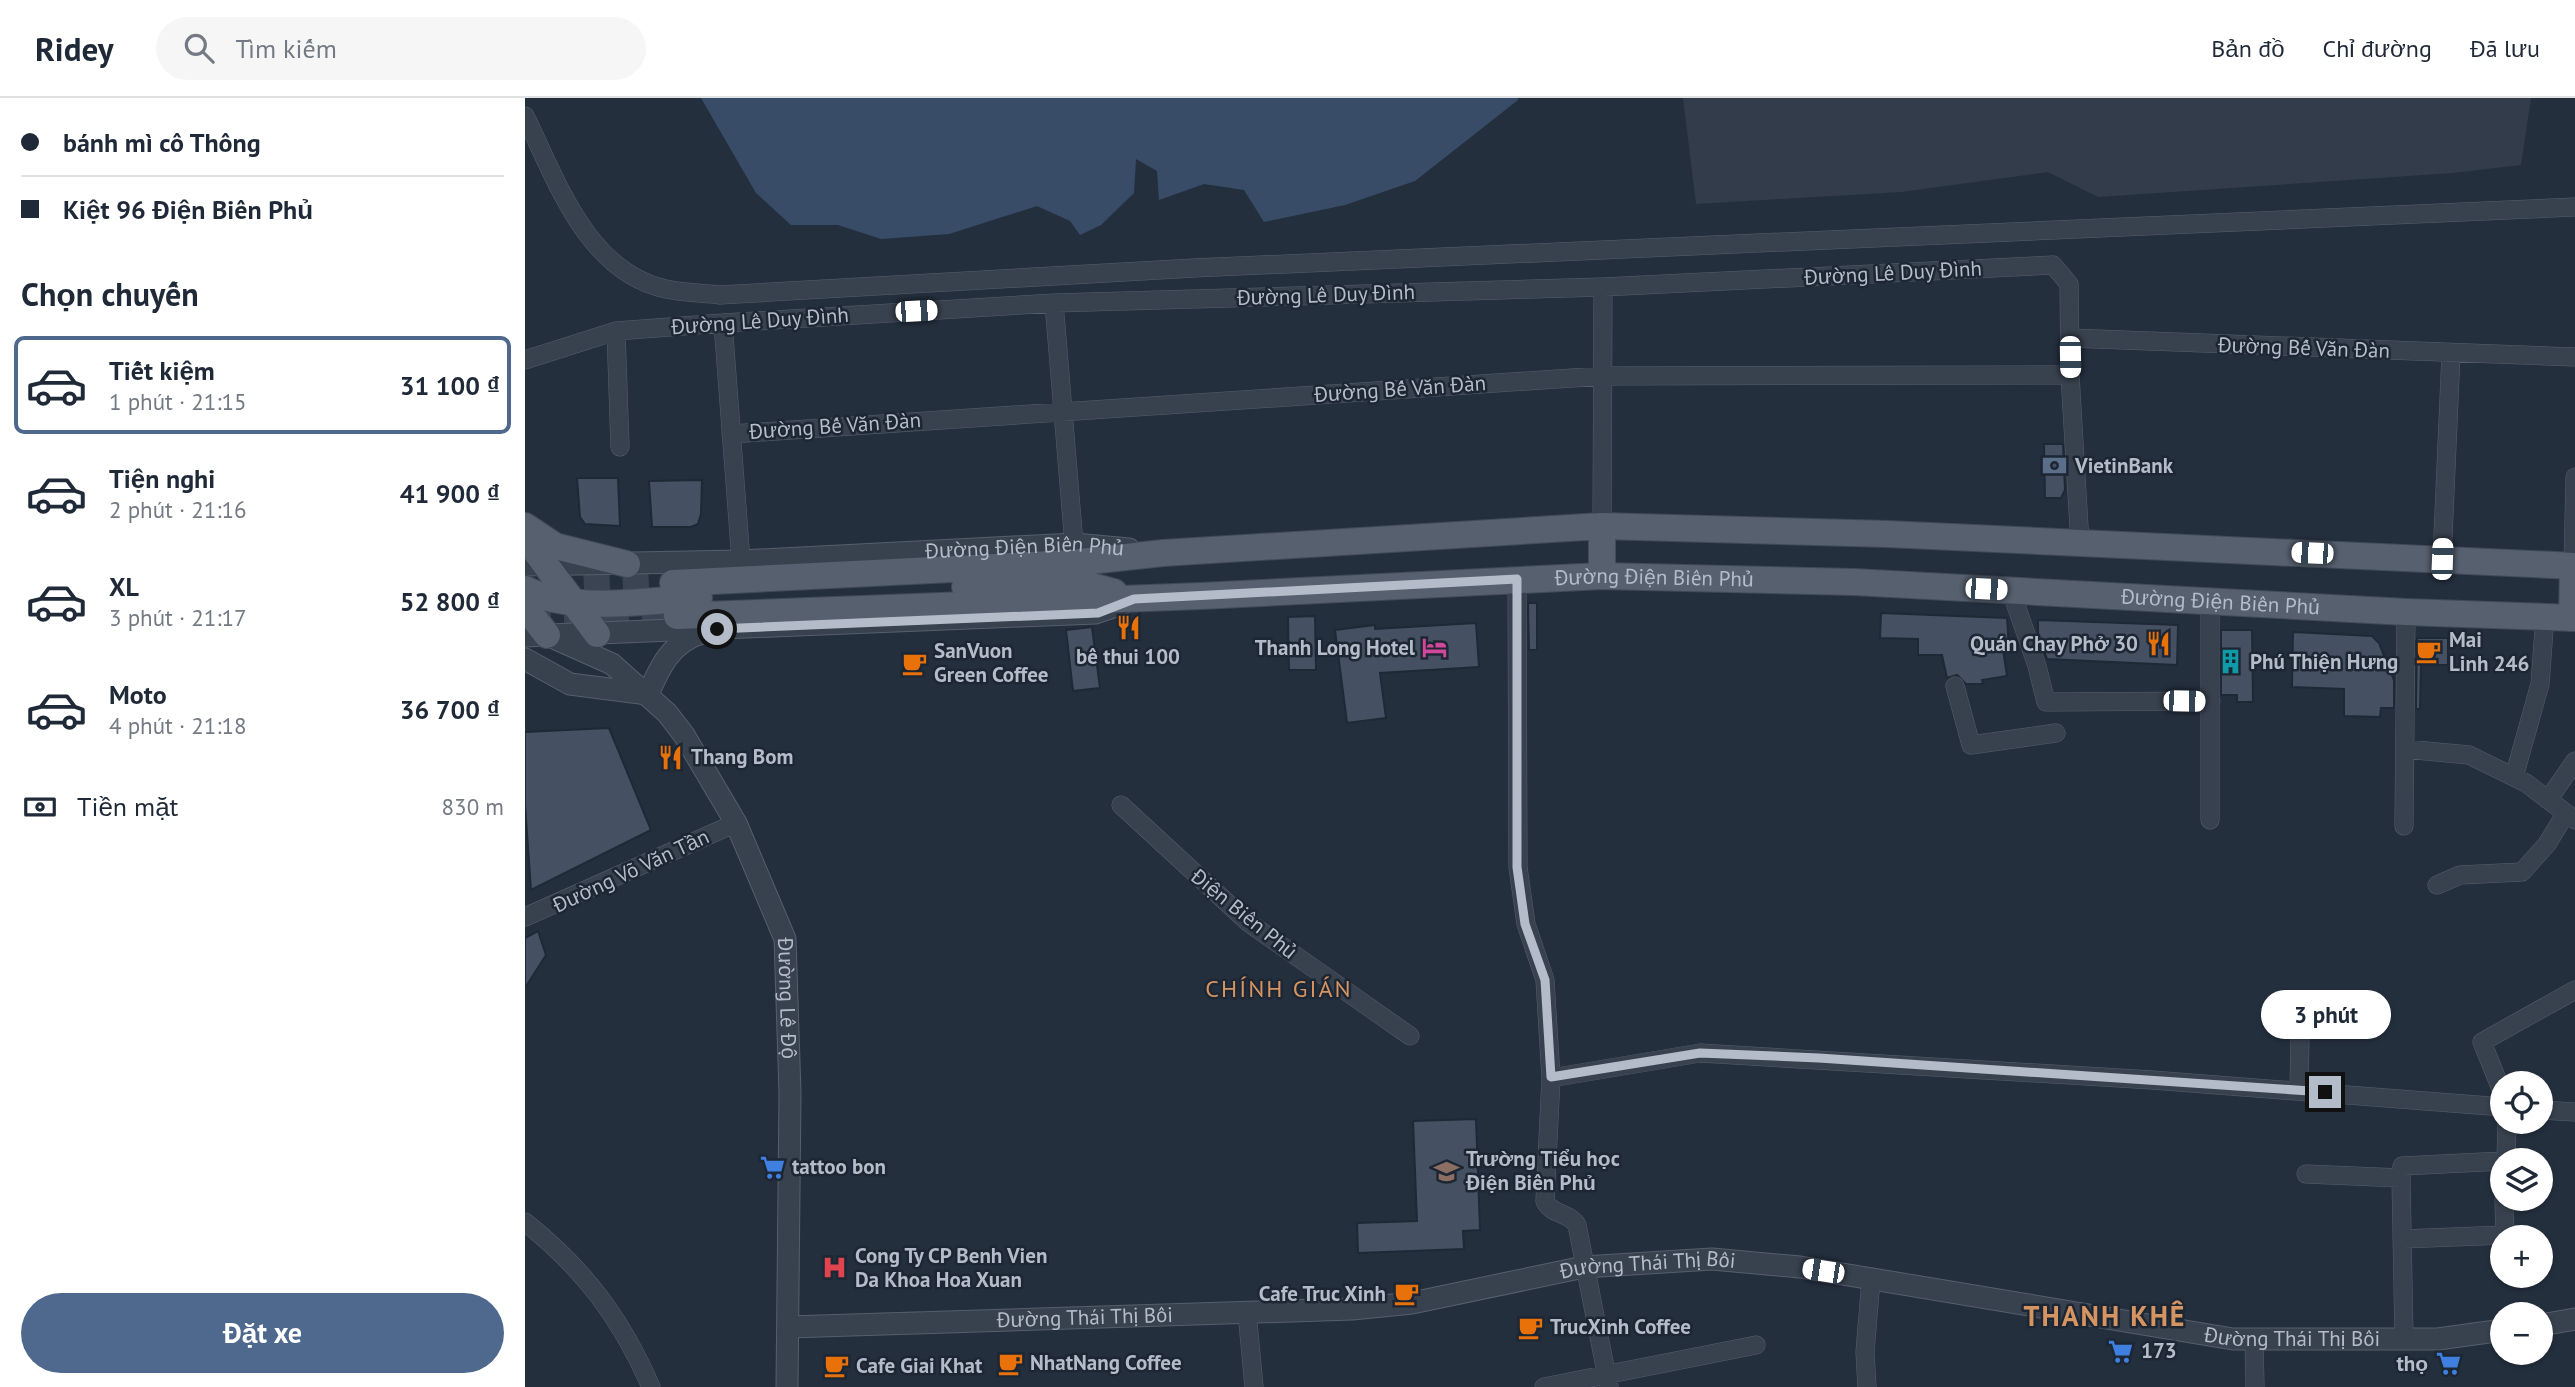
<!DOCTYPE html>
<html lang="vi">
<head>
<meta charset="utf-8">
<style>
  body { margin:0; font-family:"PT Sans",sans-serif; background:#f6f6f7; color:#1f2937; height:100vh; display:flex; flex-direction:column; font-size:26px; white-space:nowrap }
  * { box-sizing:border-box; margin:0 }
  p { font-size:23px; color:#747a83 }
  .icon { flex:none; width:38px; height:38px; fill:none; stroke:currentColor; stroke-width:2; stroke-linecap:round; stroke-linejoin:round }
  .map { position:relative; flex:1; overflow:hidden }
  .sheet { display:flex; flex-direction:column; background:#fff; width:525px }
  .sheet>* { flex:none }
  .guide { display:grid; align-content:center; height:154px; padding:0 21px; background:#fff }
  .fabs { position:absolute; left:1965px; top:973px; display:grid; gap:14px }
  .fabs a { display:grid; place-items:center; width:63px; height:63px; border-radius:50%; background:#fff; box-shadow:0 2px 5px #0004; font-size:35px }
  .end { position:absolute; width:32px; height:32px; margin:-16px; border:9px solid #b4bcc9; background:#111; box-shadow:0 0 0 4px #111 }
  .from { border-radius:50% }
  .bubble { position:absolute; height:49px; border-radius:24px; background:#fff; box-shadow:0 2px 5px #0004; font-size:23px; font-weight:700; line-height:49px; text-align:center }
  .car { position:absolute; width:21px; height:42px; margin:-21px -10px; border-radius:9px; box-shadow:0 0 5px 2px #0007; background:linear-gradient(#fff 24%,#345 0 40%,#fff 0 76%,#345 0 86%,#fff 0) }
  .guide b { display:flex; align-items:center; gap:24px; height:66px; font-size:26px }
  .guide b+b { border-top:2px solid #e0e1e3 }
  .guide i { width:18px; height:18px; background:#1f2937 }
  ul { padding:0; list-style:none }
  li { display:flex; align-items:center; gap:21px; height:98px; margin:0 14px 10px; padding:0 7px; border:4px solid transparent; border-radius:10px }
  li div { flex:1 }
  li b { display:block; font-size:26px }
  li em { font-style:normal; font-weight:700 }
  li.selected { border-color:#4f688e }
  li>.icon { width:63px; height:63px; stroke-width:1.5 }
  h2 { padding:0 21px; font-size:32px; line-height:84px }
  .pay { display:flex; align-items:center; gap:18px; height:77px; padding:0 21px; font-size:26px }
  .pay p { margin-inline-start:auto }
  .action { display:flex; gap:14px; margin-top:auto; padding:14px 21px }
  .action a { flex:1; height:80px; border-radius:42px; background:#4f688e; color:#fff; font-size:28px; font-weight:700; line-height:80px; text-align:center }
  header { display:flex; align-items:center; gap:42px; box-sizing:border-box; height:98px; padding:0 35px; background:#fff; border-bottom:2px solid #e0e1e3 }
  header strong { font-size:33px }
  nav { display:flex; gap:38px; margin-inline-start:auto; font-size:24px }
  .search { width:490px; height:63px; background:#f6f6f7; display:flex; align-items:center; gap:18px; box-sizing:border-box; padding:0 24px; border-radius:38px; color:#747a83; font-size:26px }
  main { display:flex; flex:1; min-height:0 }
  .map>svg:first-child { display:block }
  .airport { fill:#323c4b }
  .water { fill:#394c67 }
  .building { fill:#455162; stroke:#1f2835; stroke-width:2 }
  .lines { fill:none; stroke-linecap:round; stroke-linejoin:round }
  .primary-tunnel { stroke:#3a4453; stroke-width:26; stroke-dasharray:26 13; stroke-linecap:butt }
  .minor-casing { stroke:#565f6c; stroke-width:19 }
  .tertiary-casing { stroke:#565f6c; stroke-width:23 }
  .primary-casing { stroke:#414a57; stroke-width:28 }
  .minor { stroke:#38414e; stroke-width:18 }
  .tertiary { stroke:#38414e; stroke-width:21 }
  .primary { stroke:#56606e; stroke-width:26 }
  .route { stroke:#b4bcc9; stroke-width:9 }
  .labels { text-anchor:middle; stroke-width:5; stroke-linejoin:round; paint-order:stroke }
  .street-label { font-size:21px; fill:#b4bcc9; stroke:#1d2633 }
  .poi-label { font-size:21px; font-weight:bold; fill:#b4bcc9; stroke:#1d2633; text-anchor:start }
  .quarter-label { font-size:24px; letter-spacing:2px; fill:#d59563; stroke:#1d2633 }
  .district-label { font-size:28px; font-weight:bold; letter-spacing:2px; fill:#d59563; stroke:#1d2633 }
</style>
</head>
<body>
<header>
<strong>Ridey</strong>
<div class="search"><svg class="icon" aria-label="search" viewBox="0 0 24 24"><circle cx="10" cy="10" r="6"/><path d="M15 15l6 6"/></svg>Tìm kiếm</div>
<nav><a>Bản đồ</a><a>Chỉ đường</a><a>Đã lưu</a></nav>
</header>
<main>
<section class="sheet">
<div class="guide">
<b><i class="from"></i>bánh mì cô Thông</b>
<b><i></i>Kiệt 96 Điện Biên Phủ</b>
</div>
<h2>Chọn chuyến</h2>
<ul>
<li class="selected"><svg class="icon" aria-label="car" viewBox="0 0 24 24"><path d="M5 17H2v-5l4-1 3-4h7l3 4 3 1v5h-3M9 17h6M6 11h13"/><circle cx="7" cy="17" r="2"/><circle cx="17" cy="17" r="2"/></svg><div><b>Tiết kiệm</b><p>1 phút · 21:15</p></div><em>31 100 ₫</em></li>
<li><svg class="icon" aria-label="car" viewBox="0 0 24 24"><path d="M5 17H2v-5l4-1 3-4h7l3 4 3 1v5h-3M9 17h6M6 11h13"/><circle cx="7" cy="17" r="2"/><circle cx="17" cy="17" r="2"/></svg><div><b>Tiện nghi</b><p>2 phút · 21:16</p></div><em>41 900 ₫</em></li>
<li><svg class="icon" aria-label="car" viewBox="0 0 24 24"><path d="M5 17H2v-5l4-1 3-4h7l3 4 3 1v5h-3M9 17h6M6 11h13"/><circle cx="7" cy="17" r="2"/><circle cx="17" cy="17" r="2"/></svg><div><b>XL</b><p>3 phút · 21:17</p></div><em>52 800 ₫</em></li>
<li><svg class="icon" aria-label="car" viewBox="0 0 24 24"><path d="M5 17H2v-5l4-1 3-4h7l3 4 3 1v5h-3M9 17h6M6 11h13"/><circle cx="7" cy="17" r="2"/><circle cx="17" cy="17" r="2"/></svg><div><b>Moto</b><p>4 phút · 21:18</p></div><em>36 700 ₫</em></li>
</ul>
<div class="pay"><svg class="icon" aria-label="cash" viewBox="0 0 24 24"><path d="M3 7h18v10H3z"/><circle cx="12" cy="12" r="2"/></svg>Tiền mặt<p>830 m</p></div>
<div class="action"><a>Đặt xe</a></div>
</section>
<div class="map">
<svg width="2050" height="1289" viewBox="0 0 2050 1289">
  <rect width="100%" height="100%" fill="#242f3e"/>
  <path class="airport" d="M1158 0H2006L1996 67 1928 75 1573 99 1523 74 1376 94 1171 106Z"/>
  <path class="water" d="M176 0H993V2L890 83 820 107 739 124 719 92 679 86 634 102 632 73 611 61 609 95 576 127 555 137 545 123 512 108 424 136 356 141 313 127H266L231 95Z"/>
  <path class="building" d="M1519 346H1538L1540 392 1536 400H1520Z
    M52 380H93L95 428 60 426 55 419Z
    M177 382 176 416 173 426 166 429H127L124 383Z
    M1003 505H1012V552H1004Z
    M1356 515 1482 520 1484 551H1478L1482 578 1457 582 1458 586H1441L1432 577 1422 580 1417 557H1393V541L1355 540Z
    M790 518 791 572H764L763 519Z
    M1513 522 1653 527 1652 567 1522 561 1513 535Z
    M951 525 954 569 855 575 861 620 822 625 810 532 850 527V531Z
    M567 529 575 590 548 593 541 532Z
    M1696 532H1727L1728 604H1712V597H1696Z
    M1768 534 1847 538 1854 545 1869 582V610H1856L1855 619 1819 618V591L1767 589Z
    M1892 540H1923V567H1896L1895 611H1891Z
    M84 630 126 732 6 792 0 707V634Z
    M13 833 21 857 0 890V840Z
    M951 1021 955 1132 938 1133 939 1151 833 1155 832 1125 892 1123 888 1023Z"/>
  <g class="lines">
    <path class="primary-tunnel" d="M20 491 148 485
      M0 521 152 518"/>
    <defs>
      <path id="minor" d="M0 18C32 83 62 174 141 191 159 195 178 195 195 197L669 170 2050 109
        M529 205 549 446
        M198 225 216 463
        M91 233 95 349
        M1545 240 2050 259
        M0 262 91 233 198 225 529 205 1078 189 1528 167 1544 186 1545 277 1555 446
        M206 336 1077 278 1545 277
        M1077 428 1078 189
        M1917 461 1926 256
        M2048 468 2050 379
        M992 481 993 769 1001 826 1020 882 1026 980 1020 1103C1026 1117 1044 1114 1052 1127L1084 1289
        M1486 493 1512 568 1521 604 1686 603
        M1685 504V722
        M1430 588 1446 647 1531 635
        M1880 651 1944 657 2001 685 2050 722
        M1989 679 2015 586 2020 518
        M2023 702 2050 663
        M596 707 724 825 885 938
        M1879 728 1881 514
        M1912 787 1935 777 1997 774 2022 746 2041 715
        M0 819 211 725
        M1026 980 1175 955 1627 982 1978 1009
        M1774 992 1775 938
        M1978 996 1957 944 2050 892
        M2016 1012 2050 1014
        M1981 1062 1982 1024
        M1781 1076 1876 1080 1877 1068 1978 1063
        M1876 1080 1879 1241
        M0 1124C59 1171 96 1220 126 1289
        M1877 1141 1980 1137 1979 1101
        M722 1214 729 1289
        M1729 1242 1730 1289
        M1019 1289 1231 1247
        M1342 1289 1340 1254 1346 1181"/>
      <g id="tertiary">
        <path id="s1" d="M0 467 216 463 549 446 604 451"/>
        <path id="s2" d="M22 537 87 566 142 615 159 637 211 725 260 841 265 995 262 1289"/>
        <path d="M0 538 570 515 597 506"/>
        <path d="M0 561 45 586 123 596C135 569 146 544 177 535"/>
        <path d="M2016 1227 2050 1221"/>
        <path id="s3" d="M264 1229 827 1211 887 1205 1059 1169 1187 1161 1275 1169 1708 1241H1913L1978 1232"/>
      </g>
      <g id="primary">
        <path d="M0 428 30 448 102 466"/>
        <path d="M1077 428V478"/>
        <path d="M0 439 72 536"/>
        <path d="M148 485 546 465 638 455 1077 428 1362 436 2050 468"/>
        <path d="M440 489 552 484 589 494"/>
        <path d="M0 491C48 516 121 502 174 500"/>
        <path d="M0 509 22 537"/>
        <path id="s4" d="M152 518 676 498 1077 478 1329 484 1881 514 2050 520"/>
        <path d="M2047 520 2048 468"/>
      </g>
    </defs>
    <use href="#minor" class="minor-casing"/>
    <use href="#tertiary" class="tertiary-casing"/>
    <use href="#primary" class="primary-casing"/>
    <use href="#minor" class="minor"/>
    <use href="#tertiary" class="tertiary"/>
    <use href="#primary" class="primary"/>
  </g>
  <g class="lines">
    <path class="route" d="M192 531 573 515 609 501 992 481V769L1000 826 1020 882 1026 979 1175 955 1294 960 1800 994"/>
  </g>
  <defs>
    <symbol id="bank-bare" viewBox="-9 -9 18 18"><path d="M-6-4H6V4H-6ZM0-2.3a2.3 2.3 0 1 0 0 4.6a2.3 2.3 0 1 0 0-4.6Z" fill="#5c6f8a" stroke="#1d2633" stroke-width="2.5" paint-order="stroke"/></symbol>
    <symbol id="restaurant-bare" viewBox="-9 -9 18 18"><path d="M-5-6h1v4h1v-4h1v4h1v-4h1v5L-1.5 .5V6h-2V.5L-5-1ZM5-6V6H3V1.5H1.5Q1.5-4 5-6Z" fill="#e8710a" stroke="#1d2633" stroke-width="2.5" paint-order="stroke"/></symbol>
    <symbol id="hotel-bare" viewBox="-9 -9 18 18"><path d="M-6-4.5h1.5V1H6V5H4.5V3h-9V5H-6ZM-4 0a1.8 1.8 0 1 1 3.6 0ZM.5 0V-2.5h3Q6-2.5 6 0Z" fill="#d1479c" stroke="#1d2633" stroke-width="2.5" paint-order="stroke"/></symbol>
    <symbol id="cafe-bare" viewBox="-9 -9 18 18"><path d="M-5.5-4.5H6V0H3Q3 3.5 0 3.5H-2.5Q-5.5 3.5-5.5 0ZM3-3.2v2h1.7v-2ZM-6 4.5H4V6H-6Z" fill="#e8710a" stroke="#1d2633" stroke-width="2.5" paint-order="stroke"/></symbol>
    <symbol id="building-bare" viewBox="-9 -9 18 18"><path d="M-4-6H4V6H1V3H-1V6H-4ZM-2.5-4.3h1.7v1.8h-1.7ZM.8-4.3h1.7v1.8H.8ZM-2.5-1h1.7V.8h-1.7ZM.8-1h1.7V.8H.8Z" fill="#0f9aa8" stroke="#1d2633" stroke-width="2.5" paint-order="stroke"/></symbol>
    <symbol id="supermarket-bare" viewBox="-9 -9 18 18"><path d="M-6-5.5h2.5l.6 2H6L4.5 2H-2.5L-4.4-4H-6ZM-1.5 3.2a1.3 1.3 0 1 0 .1 0ZM3 3.2a1.3 1.3 0 1 0 .1 0Z" fill="#3f7fe0" stroke="#1d2633" stroke-width="2.5" paint-order="stroke"/></symbol>
    <symbol id="school-bare" viewBox="-9 -9 18 18"><path d="M0-5L7-2L0 1L-7-2ZM-4 1L0 2.5L4 1V4Q0 6-4 4Z" fill="#8d6e63" stroke="#1d2633" stroke-width="2.5" paint-order="stroke"/></symbol>
    <symbol id="hospital-bare" viewBox="-9 -9 18 18"><path d="M-5-5h3v3.5h4V-5h3V5h-3V1.5h-4V5h-3Z" fill="#e0444e" stroke="#1d2633" stroke-width="2.5" paint-order="stroke"/></symbol>
  </defs>
  <g fill-rule="evenodd">
    <use href="#bank-bare" x="1512" y="350" width="35" height="35"/>
    <use href="#restaurant-bare" x="586" y="512" width="35" height="35"/>
    <use href="#restaurant-bare" x="1616" y="528" width="35" height="35"/>
    <use href="#hotel-bare" x="892" y="532" width="35" height="35"/>
    <use href="#cafe-bare" x="1886" y="536" width="35" height="35"/>
    <use href="#building-bare" x="1688" y="546" width="35" height="35"/>
    <use href="#cafe-bare" x="372" y="548" width="35" height="35"/>
    <use href="#restaurant-bare" x="128" y="642" width="35" height="35"/>
    <use href="#supermarket-bare" x="230" y="1052" width="35" height="35"/>
    <use href="#school-bare" x="904" y="1056" width="35" height="35"/>
    <use href="#hospital-bare" x="292" y="1152" width="35" height="35"/>
    <use href="#cafe-bare" x="864" y="1178" width="35" height="35"/>
    <use href="#cafe-bare" x="988" y="1212" width="35" height="35"/>
    <use href="#supermarket-bare" x="1578" y="1236" width="35" height="35"/>
    <use href="#cafe-bare" x="468" y="1248" width="35" height="35"/>
    <use href="#supermarket-bare" x="1906" y="1248" width="35" height="35"/>
    <use href="#cafe-bare" x="294" y="1250" width="35" height="35"/>
  </g>
  <g class="labels">
    <g class="street-label">
      <text transform="translate(1368 175) rotate(-3)" y="7">Đường Lê Duy Đình</text>
      <text transform="translate(801 197) rotate(-2)" y="7">Đường Lê Duy Đình</text>
      <text transform="translate(235 223) rotate(-4)" y="7">Đường Lê Duy Đình</text>
      <text transform="translate(1779 250) rotate(2)" y="7">Đường Bế Văn Đàn</text>
      <text transform="translate(875 291) rotate(-4)" y="7">Đường Bế Văn Đàn</text>
      <text transform="translate(310 328) rotate(-4)" y="7">Đường Bế Văn Đàn</text>
      <text dy="7" stroke="none"><textPath href="#s1" startOffset="500">Đường Điện Biên Phủ</textPath></text>
      <text dy="7" stroke="none"><textPath href="#s4" startOffset="978">Đường Điện Biên Phủ</textPath></text>
      <text dy="7" stroke="none"><textPath href="#s4" startOffset="1545">Đường Điện Biên Phủ</textPath></text>
      <text transform="translate(106 773) rotate(-25)" y="7">Đường Võ Văn Tần</text>
      <text transform="translate(719 816) rotate(39)" y="7">Điện Biên Phủ</text>
      <text dy="7" stroke="none"><textPath href="#s2" startOffset="460">Đường Lê Độ</textPath></text>
      <text dy="7" stroke="none"><textPath href="#s3" startOffset="863">Đường Thái Thị Bôi</textPath></text>
      <text dy="7" stroke="none"><textPath href="#s3" startOffset="296">Đường Thái Thị Bôi</textPath></text>
      <text dy="7" stroke="none"><textPath href="#s3" startOffset="1514">Đường Thái Thị Bôi</textPath></text>
    </g>
    <g class="poi-label">
      <text x="1550" y="375">VietinBank</text>
      <text x="1924" y="549">Mai<tspan x="1924" dy="24">Linh 246</tspan></text>
      <text x="1613" y="553" text-anchor="end">Quán Chay Phở 30</text>
      <text x="890" y="557" text-anchor="end">Thanh Long Hotel</text>
      <text x="409" y="560">SanVuon<tspan x="409" dy="24">Green Coffee</tspan></text>
      <text x="603" y="566" text-anchor="middle">bê thui 100</text>
      <text x="1725" y="571">Phú Thiện Hưng</text>
      <text x="166" y="666">Thang Bom</text>
      <text x="941" y="1068">Trường Tiểu học<tspan x="941" dy="24">Điện Biên Phủ</tspan></text>
      <text x="267" y="1076">tattoo bon</text>
      <text x="330" y="1165">Cong Ty CP Benh Vien<tspan x="330" dy="24">Da Khoa Hoa Xuan</tspan></text>
      <text x="861" y="1203" text-anchor="end">Cafe Truc Xinh</text>
      <text x="1025" y="1236">TrucXinh Coffee</text>
      <text x="1616" y="1260">173</text>
      <text x="505" y="1272">NhatNang Coffee</text>
      <text x="1903" y="1273" text-anchor="end">thọ</text>
      <text x="331" y="1275">Cafe Giai Khat</text>
    </g>
    <g class="quarter-label">
      <text x="754" y="899">CHÍNH GIÁN</text>
    </g>
    <g class="district-label">
      <text x="1580" y="1228">THANH KHÊ</text>
    </g>
  </g>
</svg>
<div class="fabs">
<a><svg class="icon" aria-label="locate" viewBox="0 0 24 24"><circle cx="12" cy="12" r="6"/><path d="M12 2v4M12 18v4M2 12h4M18 12h4"/></svg></a>
<a><svg class="icon" aria-label="layers" viewBox="0 0 24 24"><path d="M12 4l9 5-9 5-9-5zM3 14l9 5 9-5"/></svg></a>
<a>+</a>
<a>−</a>
</div>
<i class="end from" style="left:192px;top:531px"></i>
<i class="end" style="left:1800px;top:994px"></i>
<div class="bubble" style="left:1736px;top:892px;width:130px">3 phút</div>
<i class="car" style="left:391px;top:213px;rotate:87deg"></i>
<i class="car" style="left:1545px;top:259px;rotate:179deg"></i>
<i class="car" style="left:1787px;top:455px;rotate:272deg"></i>
<i class="car" style="left:1917px;top:461px;rotate:2deg"></i>
<i class="car" style="left:1461px;top:491px;rotate:93deg"></i>
<i class="car" style="left:1659px;top:603px;rotate:91deg"></i>
<i class="car" style="left:1298px;top:1173px;rotate:279deg"></i>
</div>
</main>
</body>
</html>
